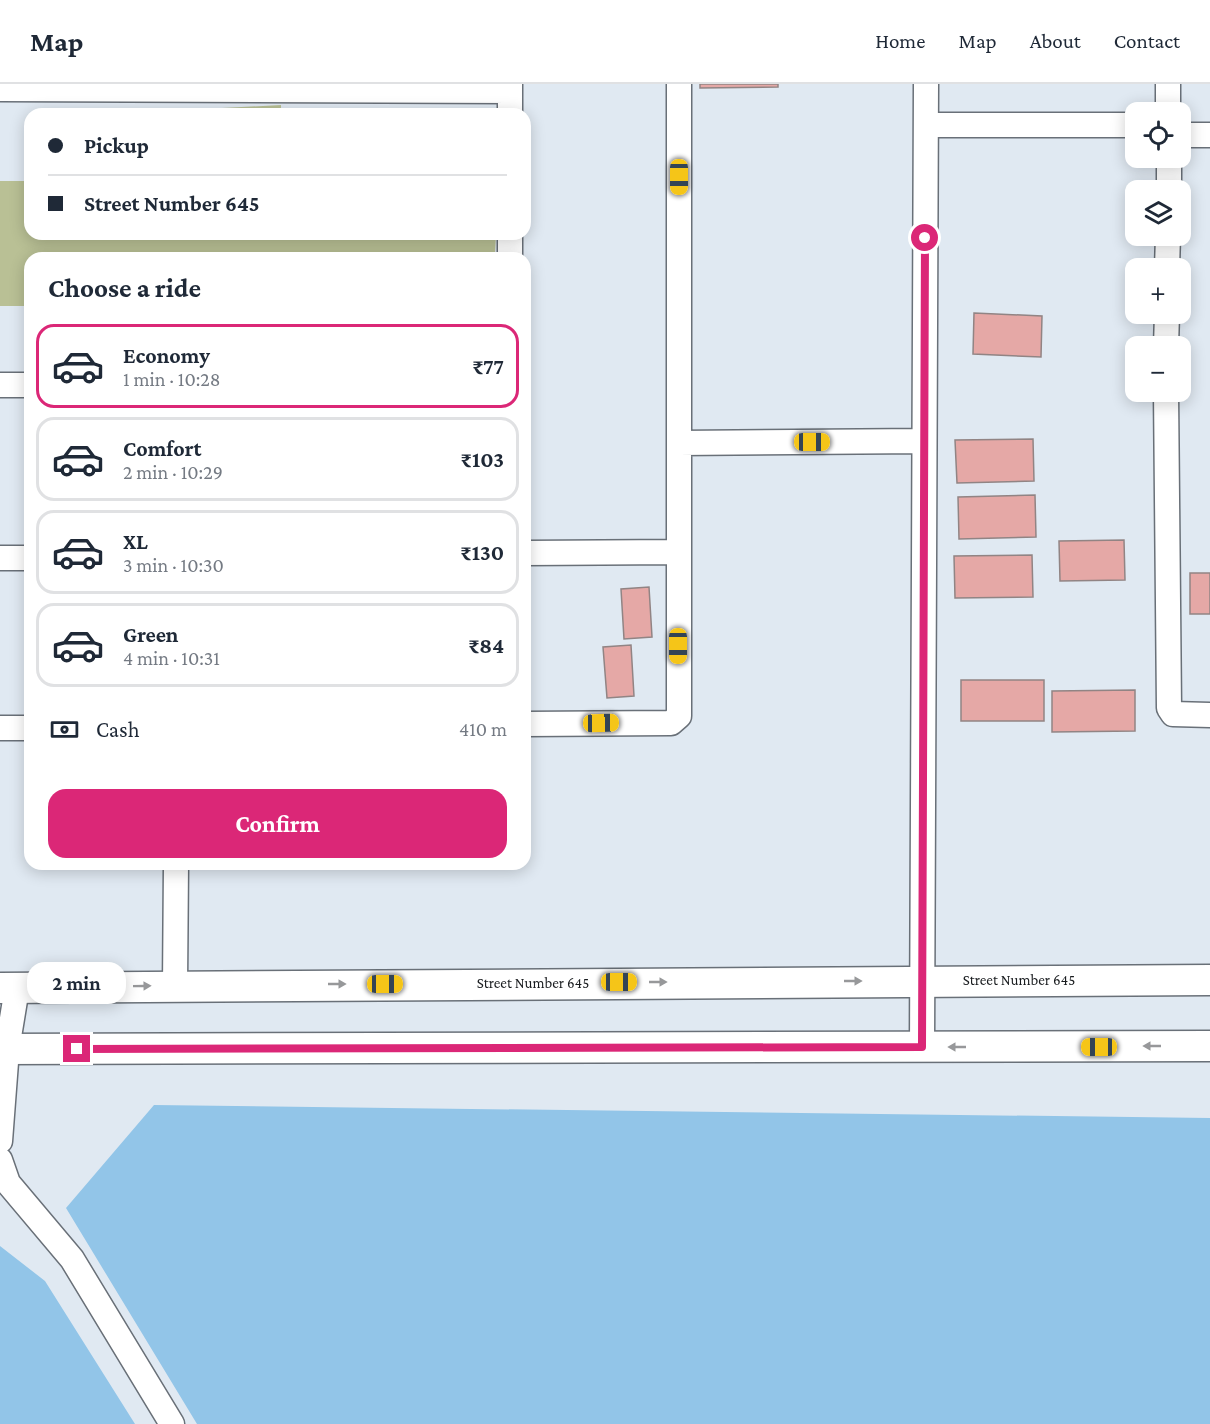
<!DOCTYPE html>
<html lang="en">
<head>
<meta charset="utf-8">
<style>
  body { margin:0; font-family:"Crimson Pro",serif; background:#f6f6f7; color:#1f2937; height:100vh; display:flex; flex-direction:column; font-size:22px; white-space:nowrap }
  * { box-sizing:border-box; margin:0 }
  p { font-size:20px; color:#747a83 }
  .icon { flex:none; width:33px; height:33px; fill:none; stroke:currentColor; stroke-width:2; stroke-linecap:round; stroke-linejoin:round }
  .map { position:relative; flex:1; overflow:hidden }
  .side { position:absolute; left:24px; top:168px; width:507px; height:618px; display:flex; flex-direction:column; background:#fff; border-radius:18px; box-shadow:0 3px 15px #0003 }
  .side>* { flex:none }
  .banner { position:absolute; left:24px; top:24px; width:507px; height:132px; border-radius:18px; box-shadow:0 3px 15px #0003; display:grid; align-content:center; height:132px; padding:0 24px; background:#fff }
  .fabs { position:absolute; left:1125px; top:18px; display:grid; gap:12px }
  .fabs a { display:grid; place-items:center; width:66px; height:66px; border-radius:12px; background:#fff; box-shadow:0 3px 15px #0003; font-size:30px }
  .end { position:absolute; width:27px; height:27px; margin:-14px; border:8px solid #db2777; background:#fff; box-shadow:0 0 0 3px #fff }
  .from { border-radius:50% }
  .bubble { position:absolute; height:42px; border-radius:18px; background:#fff; box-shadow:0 3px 15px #0003; font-size:20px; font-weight:700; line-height:42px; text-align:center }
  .car { position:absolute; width:18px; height:36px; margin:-18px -9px; border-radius:8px; box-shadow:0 0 4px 2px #0007; background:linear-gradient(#f5c518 24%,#345 0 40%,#f5c518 0 76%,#345 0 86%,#f5c518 0) }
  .banner b { display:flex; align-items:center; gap:21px; height:57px; font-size:22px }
  .banner b+b { border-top:2px solid #e0e1e3 }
  .banner i { width:15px; height:15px; background:#1f2937 }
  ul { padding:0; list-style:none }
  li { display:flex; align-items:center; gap:18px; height:84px; margin:0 12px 9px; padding:0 12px; border:3px solid #e0e1e3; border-radius:18px }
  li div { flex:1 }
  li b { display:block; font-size:22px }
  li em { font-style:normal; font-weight:700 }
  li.on { border-color:#db2777 }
  li>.icon { width:54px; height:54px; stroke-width:1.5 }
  h2 { padding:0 24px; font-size:27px; line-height:72px }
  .pay { display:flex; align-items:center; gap:15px; height:66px; padding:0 24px; font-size:22px }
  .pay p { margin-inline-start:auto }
  .action { display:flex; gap:12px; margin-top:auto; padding:12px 24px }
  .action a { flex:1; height:69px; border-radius:18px; background:#db2777; color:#fff; font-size:24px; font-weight:700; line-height:69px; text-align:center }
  header { display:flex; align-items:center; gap:36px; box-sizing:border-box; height:84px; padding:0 30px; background:#fff; border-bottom:2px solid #e0e1e3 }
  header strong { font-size:28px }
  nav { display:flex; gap:33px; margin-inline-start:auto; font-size:21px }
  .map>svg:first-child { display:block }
  .green { fill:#b9c095 }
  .water { fill:#92c5e8 }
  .building { fill:#e5a8a6; stroke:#918484; stroke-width:1.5 }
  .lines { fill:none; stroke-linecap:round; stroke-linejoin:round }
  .minor-casing { stroke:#697078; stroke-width:27 }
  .tertiary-casing { stroke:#697078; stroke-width:33 }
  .minor { stroke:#fff; stroke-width:24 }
  .tertiary { stroke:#fff; stroke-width:30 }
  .oneway { fill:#97989a }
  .route { stroke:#db2777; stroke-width:8 }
  .labels { text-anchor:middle; stroke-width:6; stroke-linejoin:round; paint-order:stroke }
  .street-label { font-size:15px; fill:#181b1e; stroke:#fff }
</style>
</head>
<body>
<header>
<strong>Map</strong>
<nav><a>Home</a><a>Map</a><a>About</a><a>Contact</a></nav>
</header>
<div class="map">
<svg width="1210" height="1340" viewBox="0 0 1210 1340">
  <rect width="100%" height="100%" fill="#e0e9f2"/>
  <path class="green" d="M281 21V30H183V26Z
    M0 97H30V150H496L495 170 423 171V174H30V222H0Z"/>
  <path class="water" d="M154 1021 1210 1034V1340H197L66 1124Z
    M0 1162 45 1197 135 1340H0Z"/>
  <path class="building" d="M700 0H778V3L700 4Z
    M974 229 1042 232 1041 273 973 270Z
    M1033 355 1034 397 957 399 955 356Z
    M1035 411 1036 453 959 455 958 413Z
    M1124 456 1125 496 1060 497 1059 457Z
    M1032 471 1033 513 955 514 954 472Z
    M1190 489H1210V530H1190Z
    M649 503 652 553 624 555 621 505Z
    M631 561 634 612 607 614 603 563Z
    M961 596H1044V637H961Z
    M1135 606V647L1052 648V607Z"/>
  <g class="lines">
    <defs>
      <path id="minor" d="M510 0V30
        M1168 0V28
        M0 5 510 7
        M926 41H1136
        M1180 51H1210
        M1169 106V74
        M510 174V150
        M1167 184 1168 152
        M1166 262 1167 230
        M0 301H30
        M1166 308 1169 624 1173 630 1210 631
        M679 359 924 357
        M525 469 678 468
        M0 474H30
        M525 640 671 639 679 632V0
        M0 644H30
        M175 901 176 780
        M922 963 926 0
        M0 1057 7 965 17 904
        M0 1076 8 1099 72 1175 172 1340"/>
      <path id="tertiary" d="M0 904 1210 896
        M0 965 1210 962"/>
    </defs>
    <use href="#minor" class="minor-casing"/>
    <use href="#tertiary" class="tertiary-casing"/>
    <use href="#minor" class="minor"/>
    <use href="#tertiary" class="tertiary"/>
  </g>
  <defs><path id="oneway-solid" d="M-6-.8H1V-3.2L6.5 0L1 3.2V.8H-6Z" transform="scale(1.5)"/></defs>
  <g class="oneway">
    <use href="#oneway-solid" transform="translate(853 897)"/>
    <use href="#oneway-solid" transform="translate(658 898)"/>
    <use href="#oneway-solid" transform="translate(337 900)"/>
    <use href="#oneway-solid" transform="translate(142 902) rotate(-1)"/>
    <use href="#oneway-solid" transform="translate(1152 962) rotate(180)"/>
    <use href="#oneway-solid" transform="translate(957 963) rotate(180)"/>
  </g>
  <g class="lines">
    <path class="route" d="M77 965 922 963 925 154"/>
  </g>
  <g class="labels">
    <g class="street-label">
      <text x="1019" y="901">Street Number 645</text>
      <text x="533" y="904">Street Number 645</text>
    </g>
  </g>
</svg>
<div class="fabs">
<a><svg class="icon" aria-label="locate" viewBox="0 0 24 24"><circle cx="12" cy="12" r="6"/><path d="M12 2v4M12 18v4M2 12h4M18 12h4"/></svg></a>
<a><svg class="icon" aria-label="layers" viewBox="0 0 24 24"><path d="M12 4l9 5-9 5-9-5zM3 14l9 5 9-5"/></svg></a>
<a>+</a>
<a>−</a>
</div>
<i class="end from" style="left:925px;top:154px"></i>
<i class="end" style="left:77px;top:965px"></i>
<div class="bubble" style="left:27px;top:878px;width:99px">2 min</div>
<i class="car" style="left:679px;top:93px;rotate:180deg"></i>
<i class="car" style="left:812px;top:358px;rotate:90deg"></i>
<i class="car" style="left:678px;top:562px;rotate:180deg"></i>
<i class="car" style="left:601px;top:639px;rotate:89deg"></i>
<i class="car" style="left:619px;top:898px;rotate:90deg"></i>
<i class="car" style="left:385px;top:900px;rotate:90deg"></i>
<i class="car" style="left:1099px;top:963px;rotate:270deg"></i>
<div class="banner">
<b><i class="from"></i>Pickup</b>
<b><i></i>Street Number 645</b>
</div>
<section class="side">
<h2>Choose a ride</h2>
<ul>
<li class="on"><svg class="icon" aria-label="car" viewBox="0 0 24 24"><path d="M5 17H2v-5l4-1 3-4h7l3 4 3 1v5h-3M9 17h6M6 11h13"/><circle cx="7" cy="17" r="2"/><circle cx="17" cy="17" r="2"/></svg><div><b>Economy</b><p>1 min · 10:28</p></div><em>₹77</em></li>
<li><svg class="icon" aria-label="car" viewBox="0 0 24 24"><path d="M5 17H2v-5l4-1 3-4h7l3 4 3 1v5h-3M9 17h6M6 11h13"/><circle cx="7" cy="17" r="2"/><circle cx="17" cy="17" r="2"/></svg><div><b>Comfort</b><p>2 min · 10:29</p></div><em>₹103</em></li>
<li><svg class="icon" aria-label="car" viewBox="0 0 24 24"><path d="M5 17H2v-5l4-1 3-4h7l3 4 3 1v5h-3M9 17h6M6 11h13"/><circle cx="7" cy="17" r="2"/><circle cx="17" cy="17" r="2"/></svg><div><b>XL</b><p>3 min · 10:30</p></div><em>₹130</em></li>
<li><svg class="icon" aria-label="car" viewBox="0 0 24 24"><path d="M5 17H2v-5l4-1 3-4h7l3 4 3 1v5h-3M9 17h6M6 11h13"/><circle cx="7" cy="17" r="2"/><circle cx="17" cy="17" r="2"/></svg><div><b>Green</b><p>4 min · 10:31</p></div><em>₹84</em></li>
</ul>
<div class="pay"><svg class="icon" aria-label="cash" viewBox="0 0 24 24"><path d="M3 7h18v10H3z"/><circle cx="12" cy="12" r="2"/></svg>Cash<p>410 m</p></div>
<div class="action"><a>Confirm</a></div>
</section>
</div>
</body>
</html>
